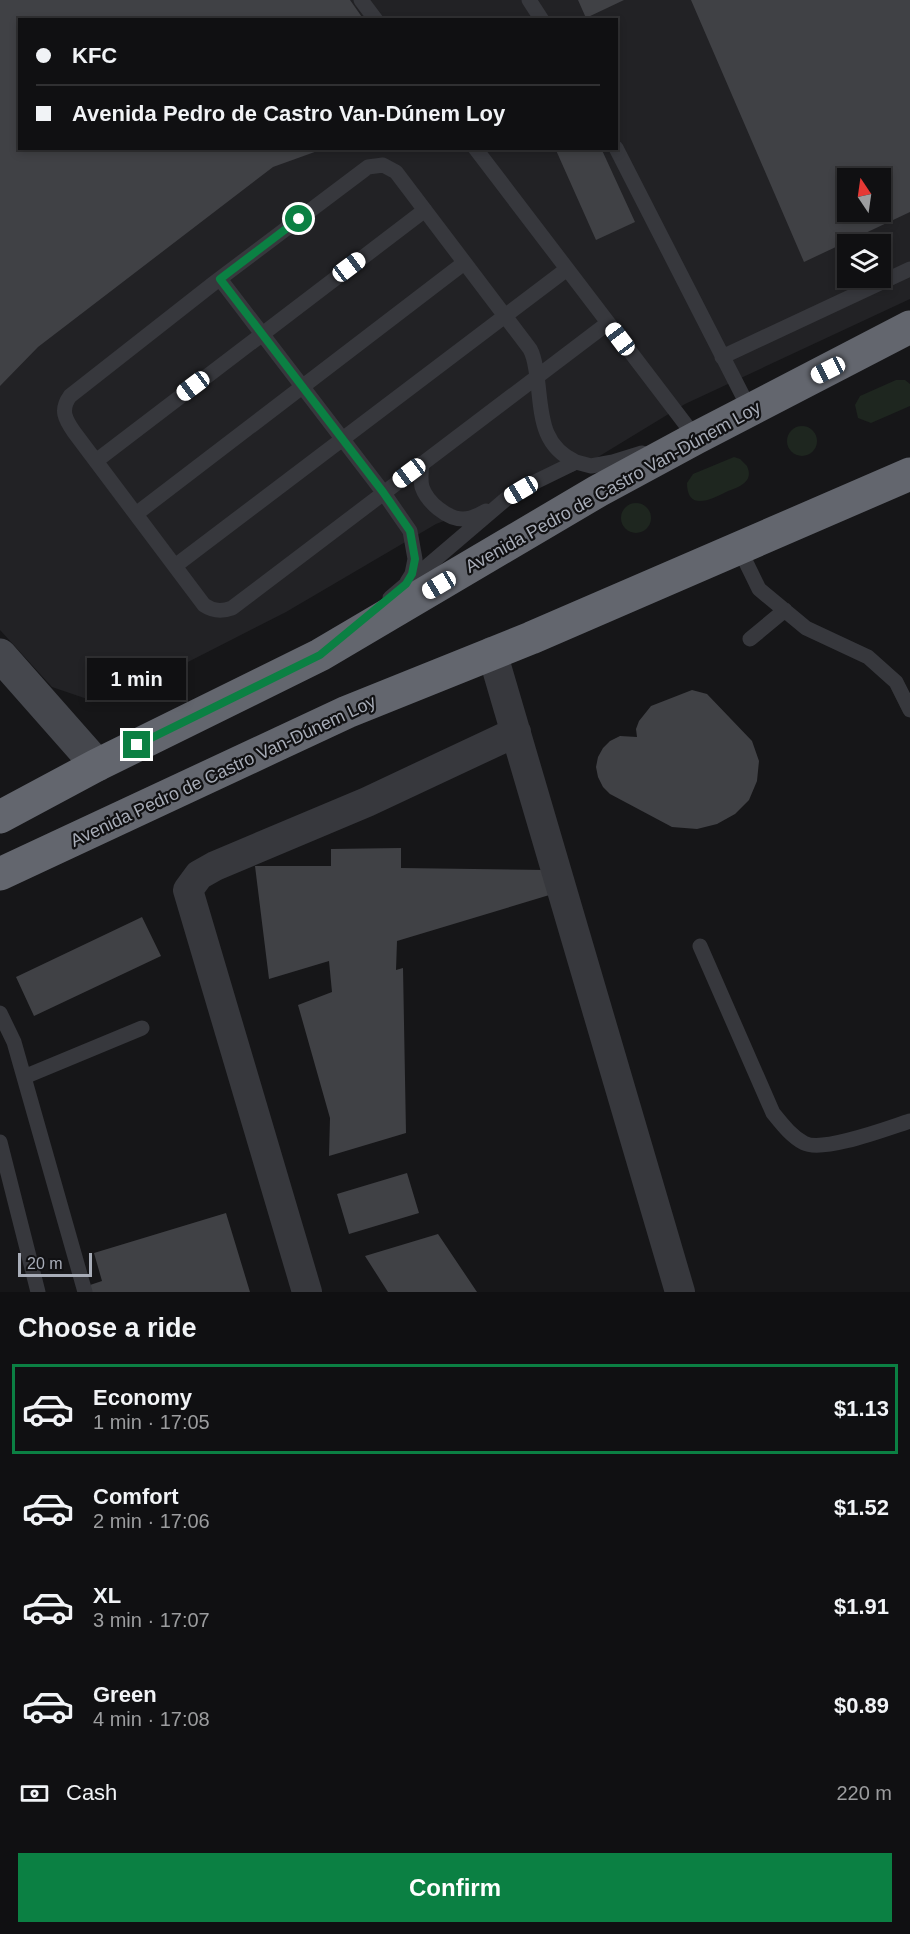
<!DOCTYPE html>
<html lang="en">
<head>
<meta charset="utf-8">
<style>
  body { margin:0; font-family:Helvetica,sans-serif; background:#1e1e20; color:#f1f3f6; height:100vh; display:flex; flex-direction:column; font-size:22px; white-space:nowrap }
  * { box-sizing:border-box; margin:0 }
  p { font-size:20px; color:#9c9d9f }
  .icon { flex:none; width:33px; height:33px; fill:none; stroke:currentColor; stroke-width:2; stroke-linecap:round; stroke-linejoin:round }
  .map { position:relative; height:1292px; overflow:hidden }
  .drawer { display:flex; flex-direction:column; background:#101012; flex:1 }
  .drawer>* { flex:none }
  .hud { position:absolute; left:18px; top:18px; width:600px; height:132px; border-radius:0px; box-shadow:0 3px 9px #0003,0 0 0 2px #303032; display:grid; align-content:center; height:132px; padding:0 18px; background:#101012 }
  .needle { width:39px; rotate:347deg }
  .controls { position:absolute; left:837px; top:168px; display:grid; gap:12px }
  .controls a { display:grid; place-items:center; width:54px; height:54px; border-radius:0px; background:#101012; box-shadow:0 3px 9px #0003,0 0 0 2px #303032; font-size:30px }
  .scale { position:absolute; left:18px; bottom:15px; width:74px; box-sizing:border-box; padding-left:6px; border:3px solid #a8adb8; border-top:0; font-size:16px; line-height:21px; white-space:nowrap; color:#a8adb8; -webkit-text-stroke:4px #111113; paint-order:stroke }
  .end { position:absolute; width:27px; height:27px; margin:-14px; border:8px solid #0b8043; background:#fff; box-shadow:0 0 0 3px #fff }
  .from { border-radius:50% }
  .bubble { position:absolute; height:42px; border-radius:0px; background:#101012; box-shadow:0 3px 9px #0003,0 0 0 2px #303032; font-size:20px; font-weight:700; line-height:42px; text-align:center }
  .car { position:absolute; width:18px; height:36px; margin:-18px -9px; border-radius:8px; box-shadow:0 0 4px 2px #0007; background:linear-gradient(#fff 24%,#345 0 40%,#fff 0 76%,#345 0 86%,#fff 0) }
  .hud b { display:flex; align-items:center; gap:21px; height:57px; font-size:22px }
  .hud b+b { border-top:2px solid #303032 }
  .hud i { width:15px; height:15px; background:#f1f3f6 }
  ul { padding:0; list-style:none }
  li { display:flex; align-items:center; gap:18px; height:90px; margin:0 12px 9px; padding:0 6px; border:3px solid transparent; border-radius:0px }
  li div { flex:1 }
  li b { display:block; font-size:22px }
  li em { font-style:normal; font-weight:700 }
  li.current { border-color:#0b8043 }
  li>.icon { width:54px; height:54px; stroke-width:1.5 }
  h2 { padding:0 18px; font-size:27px; line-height:72px }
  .pay { display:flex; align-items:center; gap:15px; height:66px; padding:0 18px; font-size:22px }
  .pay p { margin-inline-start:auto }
  .cta { display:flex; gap:12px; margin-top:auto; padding:12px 18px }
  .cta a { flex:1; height:69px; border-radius:0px; background:#0b8043; color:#fff; font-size:24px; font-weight:700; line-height:69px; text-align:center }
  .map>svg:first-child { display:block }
  .built { fill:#222225; fill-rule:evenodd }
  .green { fill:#1e261f }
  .building { fill:#404145; fill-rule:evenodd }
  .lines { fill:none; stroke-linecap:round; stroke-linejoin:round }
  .lane { stroke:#37383d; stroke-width:15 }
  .street { stroke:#37383d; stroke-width:30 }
  .secondary { stroke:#45474d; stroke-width:33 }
  .highway { stroke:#63666e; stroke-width:33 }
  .route { stroke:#0b8043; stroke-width:8 }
  .labels { text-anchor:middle; stroke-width:4.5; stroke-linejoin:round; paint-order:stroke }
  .street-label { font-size:18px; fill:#a8adb8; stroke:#111113 }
</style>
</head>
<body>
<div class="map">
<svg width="910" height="1292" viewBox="0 0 910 1292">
  <rect width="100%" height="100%" fill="#161618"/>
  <path class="built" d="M0 0H910V299L685 404 575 471 436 524 286 612 137 688 93 701 52 687 0 630ZM20 20H616V148H20ZM848 178H880V212H848ZM848 244H880V278H848Z"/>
  <path class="green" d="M896 380H905L910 384V406L871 423 858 418 855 405 860 396Z
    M787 441a15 15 0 1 1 30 0a15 15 0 1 1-30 0Z
    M734 457 740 459 747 466C749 471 750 475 747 480 743 486 733 489 726 492 712 499 687 512 687 483L693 474Z
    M621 518a15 15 0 1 1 30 0a15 15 0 1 1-30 0Z"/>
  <path class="building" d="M0 0H350L364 20H20V148L323 149 273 167 38 347 0 386Z
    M578 0H624L586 18Z
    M691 0H910V212L804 262ZM848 178H880V212H848Z
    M555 148H601L635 222 596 240Z
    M692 690 707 694 752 741 759 761 757 781 749 800 735 814 717 824 697 829 672 827 610 794 603 787 598 777 596 767 598 757 603 748 610 741 620 736 637 737 636 729 639 721 651 706Z
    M401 848V868L547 870 556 893 397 941 396 970 403 968 406 1133 329 1156 330 1118 298 1005 332 992 329 961 269 979 255 866H331V849Z
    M142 917 161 956 34 1016 16 977Z
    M407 1173 419 1213 349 1234 337 1194Z
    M226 1213 250 1292H92L90 1285 102 1281 94 1253Z
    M438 1234 477 1292H388L365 1256Z"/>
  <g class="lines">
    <path class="lane" d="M361 0 376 20
      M529 0 542 20
      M475 148 696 438H694
      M616 148 750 410
      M220 279 383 492 410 531 415 559 412 574 407 582
      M722 357 910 269
      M96 461 425 210
      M576 462C539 445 542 412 537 376 535 366 535 358 530 349L396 172 383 165 368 167 214 283 70 396C60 410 65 419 74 432L204 605C213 611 221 612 232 608L608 323
      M422 463C421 471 420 479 422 487 427 502 447 519 463 519 471 519 479 515 486 511
      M136 514 464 263
      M739 548 759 589 806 628 868 657 896 682 910 710
      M175 566 567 269
      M390 598 506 499 535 482 576 462 591 466 613 462 642 453
      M750 639 785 610
      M700 946 773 1113C782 1124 791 1136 804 1143 823 1153 888 1128 910 1121
      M0 1013 14 1042 85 1292
      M24 1077 142 1028
      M0 1142 38 1292"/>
    <path class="street" d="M492 652 680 1292
      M307 1292 188 890 199 875 215 866 367 802 516 732"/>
    <path class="secondary" d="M0 655 97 765"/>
    <path class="highway" d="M0 817 97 765 320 655 598 491 696 438 910 327
      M0 874 347 712 531 638 910 474"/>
  </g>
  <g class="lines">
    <path class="route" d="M137 745 320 655 406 584 412 574 415 559 410 531 383 492 220 279 299 219"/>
  </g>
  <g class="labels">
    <g class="street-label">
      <text transform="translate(613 487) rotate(-29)" y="6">Avenida Pedro de Castro Van-Dúnem Loy</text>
      <text transform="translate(223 771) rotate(-25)" y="6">Avenida Pedro de Castro Van-Dúnem Loy</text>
    </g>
  </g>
</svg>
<div class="controls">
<a><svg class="needle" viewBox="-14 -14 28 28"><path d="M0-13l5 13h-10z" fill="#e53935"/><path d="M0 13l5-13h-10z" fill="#9c9d9f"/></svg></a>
<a><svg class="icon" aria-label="layers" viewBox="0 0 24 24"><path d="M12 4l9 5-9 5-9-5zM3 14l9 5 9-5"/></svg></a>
</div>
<div class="scale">20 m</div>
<i class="end from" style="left:299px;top:219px"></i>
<i class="end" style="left:137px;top:745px"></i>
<div class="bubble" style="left:87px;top:658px;width:99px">1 min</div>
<i class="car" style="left:349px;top:267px;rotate:53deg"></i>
<i class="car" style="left:620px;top:339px;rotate:323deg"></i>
<i class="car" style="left:828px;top:370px;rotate:243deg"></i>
<i class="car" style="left:193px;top:386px;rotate:233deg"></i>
<i class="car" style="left:409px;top:473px;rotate:233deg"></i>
<i class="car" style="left:521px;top:490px;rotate:239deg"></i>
<i class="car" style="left:439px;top:585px;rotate:239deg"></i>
<div class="hud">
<b><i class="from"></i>KFC</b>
<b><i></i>Avenida Pedro de Castro Van-Dúnem Loy</b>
</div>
</div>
<section class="drawer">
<h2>Choose a ride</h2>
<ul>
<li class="current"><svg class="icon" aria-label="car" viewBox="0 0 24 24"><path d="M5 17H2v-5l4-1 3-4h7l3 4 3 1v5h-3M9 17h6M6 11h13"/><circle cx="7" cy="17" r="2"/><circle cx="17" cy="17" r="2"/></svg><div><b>Economy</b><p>1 min · 17:05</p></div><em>$1.13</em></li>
<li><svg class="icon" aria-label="car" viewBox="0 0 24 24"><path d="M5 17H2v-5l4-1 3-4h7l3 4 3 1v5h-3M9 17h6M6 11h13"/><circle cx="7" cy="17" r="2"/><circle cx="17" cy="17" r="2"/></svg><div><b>Comfort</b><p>2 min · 17:06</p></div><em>$1.52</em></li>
<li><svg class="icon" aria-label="car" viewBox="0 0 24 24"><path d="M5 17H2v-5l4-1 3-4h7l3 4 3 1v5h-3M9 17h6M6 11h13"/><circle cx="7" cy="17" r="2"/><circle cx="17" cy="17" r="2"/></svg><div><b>XL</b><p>3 min · 17:07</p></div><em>$1.91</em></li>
<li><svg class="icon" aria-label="car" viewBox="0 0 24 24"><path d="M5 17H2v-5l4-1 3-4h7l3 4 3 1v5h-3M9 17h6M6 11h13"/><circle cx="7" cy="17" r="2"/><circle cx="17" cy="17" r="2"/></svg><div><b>Green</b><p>4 min · 17:08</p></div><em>$0.89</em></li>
</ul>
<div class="pay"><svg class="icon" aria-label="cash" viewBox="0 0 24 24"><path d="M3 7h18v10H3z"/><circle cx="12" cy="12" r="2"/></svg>Cash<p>220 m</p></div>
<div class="cta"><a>Confirm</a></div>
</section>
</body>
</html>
